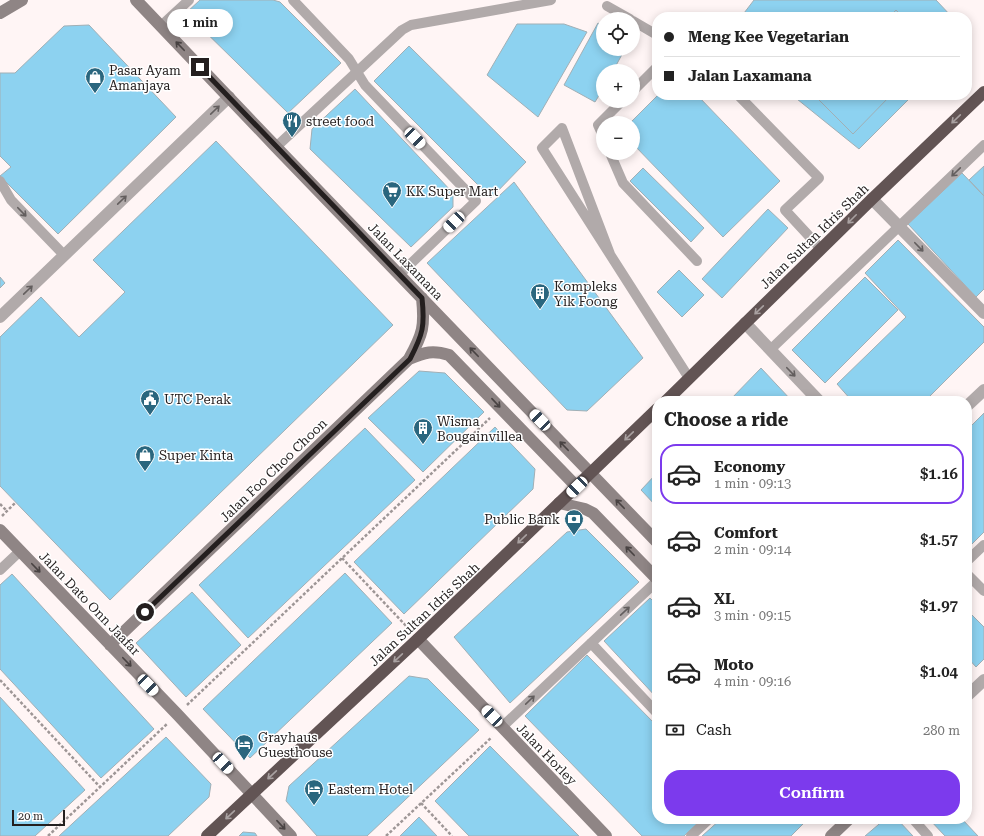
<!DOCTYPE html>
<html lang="en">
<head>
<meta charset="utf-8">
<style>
  body { margin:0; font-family:"Roboto Serif",serif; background:#f6f6f6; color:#222; height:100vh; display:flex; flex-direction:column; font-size:15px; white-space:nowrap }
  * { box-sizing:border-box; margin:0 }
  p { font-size:13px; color:#767676 }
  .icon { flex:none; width:22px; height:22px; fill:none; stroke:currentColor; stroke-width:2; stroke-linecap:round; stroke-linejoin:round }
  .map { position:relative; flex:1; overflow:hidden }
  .side { position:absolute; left:652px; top:396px; width:320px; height:428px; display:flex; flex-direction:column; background:#fff; border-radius:16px; box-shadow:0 2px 10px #0003 }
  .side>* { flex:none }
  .guide { position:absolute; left:652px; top:12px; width:320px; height:88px; border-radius:16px; box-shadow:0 2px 10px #0003; display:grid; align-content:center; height:88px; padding:0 12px; background:#fff }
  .buttons { position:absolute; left:596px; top:12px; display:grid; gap:8px }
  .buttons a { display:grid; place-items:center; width:44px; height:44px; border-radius:50%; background:#fff; box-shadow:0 2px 10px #0003; font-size:20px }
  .scale { position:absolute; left:12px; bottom:10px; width:53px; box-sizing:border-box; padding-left:4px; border:2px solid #241f1f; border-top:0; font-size:11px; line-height:14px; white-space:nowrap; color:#241f1f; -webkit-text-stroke:3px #fff; paint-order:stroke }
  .end { position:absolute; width:18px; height:18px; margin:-9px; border:5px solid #241f1f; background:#fff; box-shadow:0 0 0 2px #fff }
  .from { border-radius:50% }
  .bubble { position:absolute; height:28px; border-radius:14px; background:#fff; box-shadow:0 2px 10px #0003; font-size:13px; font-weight:600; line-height:28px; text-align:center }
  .car { position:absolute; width:12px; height:24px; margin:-12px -6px; border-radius:5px; box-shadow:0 0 3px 1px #0007; background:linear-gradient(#fff 24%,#345 0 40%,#fff 0 76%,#345 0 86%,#fff 0) }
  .guide b { display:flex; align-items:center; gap:14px; height:38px; font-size:15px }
  .guide b+b { border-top:1px solid #e0e0e0 }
  .guide i { width:10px; height:10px; background:#222 }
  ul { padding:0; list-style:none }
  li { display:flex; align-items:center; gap:12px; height:60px; margin:0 8px 6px; padding:0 4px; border:2px solid transparent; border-radius:16px }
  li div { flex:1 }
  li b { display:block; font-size:15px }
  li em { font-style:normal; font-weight:600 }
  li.on { border-color:#7c3aed }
  li>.icon { width:36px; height:36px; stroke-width:1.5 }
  h2 { padding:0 12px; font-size:18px; line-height:48px }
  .pay { display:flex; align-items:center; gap:10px; height:44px; padding:0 12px; font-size:15px }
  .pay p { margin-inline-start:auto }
  .action { display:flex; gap:8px; margin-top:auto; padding:8px 12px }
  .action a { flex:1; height:46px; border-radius:16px; background:#7c3aed; color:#fff; font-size:16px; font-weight:600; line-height:46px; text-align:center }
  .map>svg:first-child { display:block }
  .building { fill:#8dd2f0; stroke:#a1afb5 }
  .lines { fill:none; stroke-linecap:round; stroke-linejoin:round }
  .path { stroke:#9e9696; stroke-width:2.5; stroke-dasharray:3 2; stroke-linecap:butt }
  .lane { stroke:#b1aaaa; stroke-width:10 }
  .street { stroke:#b1aaaa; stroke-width:12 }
  .secondary { stroke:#8f8585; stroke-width:12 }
  .highway { stroke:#625454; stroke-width:12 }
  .oneway { stroke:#494343 }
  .oneway2 { stroke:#635e5e }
  .oneway3 { stroke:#a9a1a1 }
  .route { stroke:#241f1f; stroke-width:5 }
  .labels { text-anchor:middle; stroke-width:3; stroke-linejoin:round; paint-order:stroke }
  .poi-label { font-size:13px; fill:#241f1f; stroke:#fff; text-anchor:start }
  .street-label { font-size:13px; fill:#241f1f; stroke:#fff }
</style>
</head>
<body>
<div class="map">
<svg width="984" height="836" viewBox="0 0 984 836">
  <rect width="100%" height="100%" fill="#fff5f5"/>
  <path class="building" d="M200 0H273L280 2 341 63 288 113 186 13Z
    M754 0H936L952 17H741Z
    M896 10 903 17H889Z
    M598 23 603 26V49H625L613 71H603V89L595 102 564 85Z
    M517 24H564L587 32 538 117 487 75Z
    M89 25 176 117 58 234 0 176 11 167 0 156V73H15L64 26Z
    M409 46 526 162 491 198 374 81Z
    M355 89 453 193V207L411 247 310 149 312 129Z
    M658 95H697L780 181 723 237 633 144V123H630Z
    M792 95H913L859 149Z
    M814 95H891L853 134Z
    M216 141 393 325 110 600 0 486V337L41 297 79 337 125 292 93 260Z
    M984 166V196L969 180Z
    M643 168 704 228 691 242 630 181Z
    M962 173 984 196V289L976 297 908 224Z
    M514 182 643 358 587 411 567 410 427 263Z
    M768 209 788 228 722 298 702 279Z
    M898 240 984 327V342L925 401H852L837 384 906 317 865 273Z
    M679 270 704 295 682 317 657 292Z
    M0 277 5 283 0 288Z
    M865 277 898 310 825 383 792 350Z
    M761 368 792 401H729Z
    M419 371 445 373 484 412 423 472 368 418Z
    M984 413V532L967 549V430Z
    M495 427 535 469 533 489 404 614 354 562Z
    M365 428 415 480 248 638 199 585Z
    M657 473V507L641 490Z
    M586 529 639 582 510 703 454 637 567 532Z
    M345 573 392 623 250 758 203 709Z
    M12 574 154 729 101 778 0 669V585Z
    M192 592 241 645 186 697 136 643Z
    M650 598 657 605V698L604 641Z
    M967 610 984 627V659L976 667 967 657Z
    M587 655 657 726V819H702L684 836H642L525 716Z
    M409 676 428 679 479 730 367 836H317L286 801 289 786Z
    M0 697 85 790 35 836H0Z
    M166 737 211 784 209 797 168 836H59Z
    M490 746 579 836H469L435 801Z
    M419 817 437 836H400Z
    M721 819H808L791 836H702Z
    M885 819H897L913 836H865Z
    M929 819H962L978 836H945Z
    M243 832 255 833 257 836H239Z"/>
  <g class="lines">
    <path class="path" d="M0 504 7 511
      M2 516 16 502
      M342 558 409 629
      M0 680 100 787
      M187 705 490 418
      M421 803 452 836
      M48 836 168 723
      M386 836 492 737"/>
    <path class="lane" d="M293 0 349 59 365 85 476 201 400 274
      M607 6 630 19
      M633 21 657 35
      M161 26 189 0
      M633 91 657 67
      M738 95 819 178 785 210 821 249
      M603 136 598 125 622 101
      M276 147 402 30 411 25 551 0
      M610 153 623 183 697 261
      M0 181 11 200 64 255
      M610 254 562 128 542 148 689 378
      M770 350 984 145
      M967 561 984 545
      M0 570 20 551
      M967 574 984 591
      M591 643 657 713
      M502 727 657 581
      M913 819 928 836
      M691 836 709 819"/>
    <path class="street" d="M872 199 984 313
      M0 317 229 97
      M745 323 819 401
      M967 406 984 390
      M967 696 984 680"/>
    <path class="secondary" d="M136 0 276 147 657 542
      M0 13 22 0
      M409 359C425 352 433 350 449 355L577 487
      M559 503 585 509 593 513 657 579
      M0 530 177 714 291 836
      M418 639 606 836
      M110 645 409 359C423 334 425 326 422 298
      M831 836 849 819"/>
    <path class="highway" d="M666 401 872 199 984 92
      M207 836 418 639 657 409"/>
  </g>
  <defs><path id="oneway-shaft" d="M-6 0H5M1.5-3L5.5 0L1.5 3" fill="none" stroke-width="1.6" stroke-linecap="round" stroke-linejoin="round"/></defs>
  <g class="oneway">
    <use href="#oneway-shaft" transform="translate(180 46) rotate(-134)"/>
    <use href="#oneway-shaft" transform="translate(474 352) rotate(-134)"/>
    <use href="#oneway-shaft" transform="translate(496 403) rotate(47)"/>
    <use href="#oneway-shaft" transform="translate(564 446) rotate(-134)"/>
    <use href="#oneway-shaft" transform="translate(620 504) rotate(-134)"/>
    <use href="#oneway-shaft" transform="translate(630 551) rotate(-134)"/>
    <use href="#oneway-shaft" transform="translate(36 568) rotate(46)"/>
    <use href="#oneway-shaft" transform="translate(127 662) rotate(46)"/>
    <use href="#oneway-shaft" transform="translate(281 825) rotate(47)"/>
  </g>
  <g class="oneway2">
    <use href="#oneway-shaft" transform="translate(215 110) rotate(-44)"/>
    <use href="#oneway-shaft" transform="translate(956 172) rotate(136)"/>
    <use href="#oneway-shaft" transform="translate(122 200) rotate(-44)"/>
    <use href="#oneway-shaft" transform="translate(22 212) rotate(46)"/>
    <use href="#oneway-shaft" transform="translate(919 247) rotate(46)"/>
    <use href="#oneway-shaft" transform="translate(28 290) rotate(-44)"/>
    <use href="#oneway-shaft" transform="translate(791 372) rotate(46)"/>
    <use href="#oneway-shaft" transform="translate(625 611) rotate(-43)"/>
    <use href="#oneway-shaft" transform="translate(530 700) rotate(-44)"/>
  </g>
  <g class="oneway3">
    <use href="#oneway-shaft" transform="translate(956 119) rotate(136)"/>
    <use href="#oneway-shaft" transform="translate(852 219) rotate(135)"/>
    <use href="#oneway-shaft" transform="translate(759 310) rotate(136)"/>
    <use href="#oneway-shaft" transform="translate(629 436) rotate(136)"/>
    <use href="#oneway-shaft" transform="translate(522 539) rotate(136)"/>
    <use href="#oneway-shaft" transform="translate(398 658) rotate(137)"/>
    <use href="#oneway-shaft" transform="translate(272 775) rotate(137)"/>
    <use href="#oneway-shaft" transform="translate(230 815) rotate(137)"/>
  </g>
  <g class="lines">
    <path class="route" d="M145 612 410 359C423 334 425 326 422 298L200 67"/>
  </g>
  <defs>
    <symbol id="shop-pin" viewBox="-11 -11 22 30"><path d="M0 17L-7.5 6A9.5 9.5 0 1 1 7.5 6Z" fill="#2a667e" stroke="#fff"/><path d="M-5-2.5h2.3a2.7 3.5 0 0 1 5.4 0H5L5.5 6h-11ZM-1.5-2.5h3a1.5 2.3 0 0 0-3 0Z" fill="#fff"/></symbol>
    <symbol id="restaurant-pin" viewBox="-11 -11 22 30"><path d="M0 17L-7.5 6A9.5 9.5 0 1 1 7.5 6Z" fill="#2a667e" stroke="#fff"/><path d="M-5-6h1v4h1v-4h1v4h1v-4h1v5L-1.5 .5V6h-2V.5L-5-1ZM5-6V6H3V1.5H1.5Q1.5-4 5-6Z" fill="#fff"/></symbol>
    <symbol id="supermarket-pin" viewBox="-11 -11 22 30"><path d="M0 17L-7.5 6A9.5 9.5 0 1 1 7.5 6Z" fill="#2a667e" stroke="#fff"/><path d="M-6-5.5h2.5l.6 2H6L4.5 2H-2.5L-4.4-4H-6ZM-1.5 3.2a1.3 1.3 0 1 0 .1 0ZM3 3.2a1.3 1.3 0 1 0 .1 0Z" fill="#fff"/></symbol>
    <symbol id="building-pin" viewBox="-11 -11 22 30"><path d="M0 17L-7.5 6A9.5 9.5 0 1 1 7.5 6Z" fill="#2a667e" stroke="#fff"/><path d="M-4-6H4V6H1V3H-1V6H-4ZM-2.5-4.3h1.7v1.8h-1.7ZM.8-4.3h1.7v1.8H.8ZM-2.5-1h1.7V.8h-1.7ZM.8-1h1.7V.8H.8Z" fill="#fff"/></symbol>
    <symbol id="civic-pin" viewBox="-11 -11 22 30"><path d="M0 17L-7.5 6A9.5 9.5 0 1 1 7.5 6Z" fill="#2a667e" stroke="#fff"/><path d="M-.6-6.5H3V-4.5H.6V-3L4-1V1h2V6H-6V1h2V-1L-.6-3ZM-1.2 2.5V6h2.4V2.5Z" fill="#fff"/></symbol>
    <symbol id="bank-pin" viewBox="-11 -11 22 30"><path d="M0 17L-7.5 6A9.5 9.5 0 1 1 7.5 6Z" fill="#2a667e" stroke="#fff"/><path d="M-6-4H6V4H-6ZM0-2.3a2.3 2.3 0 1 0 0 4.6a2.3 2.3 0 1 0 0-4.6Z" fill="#fff"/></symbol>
    <symbol id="hotel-pin" viewBox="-11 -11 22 30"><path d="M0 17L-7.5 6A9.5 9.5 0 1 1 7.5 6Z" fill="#2a667e" stroke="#fff"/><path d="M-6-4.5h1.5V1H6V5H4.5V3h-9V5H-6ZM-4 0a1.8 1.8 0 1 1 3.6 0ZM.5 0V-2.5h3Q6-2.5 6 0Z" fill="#fff"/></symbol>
  </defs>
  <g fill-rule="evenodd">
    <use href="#shop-pin" x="84" y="66" width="22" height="30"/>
    <use href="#restaurant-pin" x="281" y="110" width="22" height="30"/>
    <use href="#supermarket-pin" x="381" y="180" width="22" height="30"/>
    <use href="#building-pin" x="529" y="282" width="22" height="30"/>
    <use href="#civic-pin" x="139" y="388" width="22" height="30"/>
    <use href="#building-pin" x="412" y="417" width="22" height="30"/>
    <use href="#shop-pin" x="134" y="444" width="22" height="30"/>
    <use href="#bank-pin" x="563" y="508" width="22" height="30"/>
    <use href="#hotel-pin" x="233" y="733" width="22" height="30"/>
    <use href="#hotel-pin" x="303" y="778" width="22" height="30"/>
  </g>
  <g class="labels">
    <g class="poi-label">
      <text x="109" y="75">Pasar Ayam<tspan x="109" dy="15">Amanjaya</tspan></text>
      <text x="306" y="126">street food</text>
      <text x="406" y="196">KK Super Mart</text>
      <text x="554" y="291">Kompleks<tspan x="554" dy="15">Yik Foong</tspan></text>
      <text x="164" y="404">UTC Perak</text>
      <text x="437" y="426">Wisma<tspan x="437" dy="15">Bougainvillea</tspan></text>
      <text x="159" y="460">Super Kinta</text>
      <text x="560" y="524" text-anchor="end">Public Bank</text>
      <text x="258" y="742">Grayhaus<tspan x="258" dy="15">Guesthouse</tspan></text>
      <text x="328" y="794">Eastern Hotel</text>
    </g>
    <g class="street-label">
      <text transform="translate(814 236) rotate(-44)" y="5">Jalan Sultan Idris Shah</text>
      <text transform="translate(406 261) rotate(46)" y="5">Jalan Laxamana</text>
      <text transform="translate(273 470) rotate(-44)" y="5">Jalan Foo Choo Choon</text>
      <text transform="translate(90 603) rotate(46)" y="5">Jalan Dato Onn Jaafar</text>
      <text transform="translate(424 614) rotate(-43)" y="5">Jalan Sultan Idris Shah</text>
      <text transform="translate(547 754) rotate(46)" y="5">Jalan Horley</text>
    </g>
  </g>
</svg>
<div class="buttons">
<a><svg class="icon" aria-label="locate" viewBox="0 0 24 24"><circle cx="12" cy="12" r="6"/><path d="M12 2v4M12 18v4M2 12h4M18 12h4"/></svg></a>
<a>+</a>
<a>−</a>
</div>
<div class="scale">20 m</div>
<i class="end from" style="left:145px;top:612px"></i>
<i class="end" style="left:200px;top:67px"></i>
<div class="bubble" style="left:167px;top:9px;width:66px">1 min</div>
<i class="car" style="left:415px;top:138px;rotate:136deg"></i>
<i class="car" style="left:454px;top:222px;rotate:226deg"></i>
<i class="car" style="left:540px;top:420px;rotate:316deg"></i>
<i class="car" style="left:577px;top:487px;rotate:226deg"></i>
<i class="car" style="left:148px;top:685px;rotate:136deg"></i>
<i class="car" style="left:492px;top:716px;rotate:316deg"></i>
<i class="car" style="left:223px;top:763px;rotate:137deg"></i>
<div class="guide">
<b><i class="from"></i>Meng Kee Vegetarian</b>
<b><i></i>Jalan Laxamana</b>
</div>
<section class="side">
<h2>Choose a ride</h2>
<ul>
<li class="on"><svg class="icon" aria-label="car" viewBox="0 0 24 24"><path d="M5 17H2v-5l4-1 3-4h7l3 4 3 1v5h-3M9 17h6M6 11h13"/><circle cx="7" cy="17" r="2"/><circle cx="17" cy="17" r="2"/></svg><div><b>Economy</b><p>1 min · 09:13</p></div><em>$1.16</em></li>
<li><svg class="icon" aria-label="car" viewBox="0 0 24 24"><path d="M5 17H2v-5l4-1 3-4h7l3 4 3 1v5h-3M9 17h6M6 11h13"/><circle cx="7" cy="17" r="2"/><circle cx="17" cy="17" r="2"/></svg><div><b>Comfort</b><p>2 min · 09:14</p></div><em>$1.57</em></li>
<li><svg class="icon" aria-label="car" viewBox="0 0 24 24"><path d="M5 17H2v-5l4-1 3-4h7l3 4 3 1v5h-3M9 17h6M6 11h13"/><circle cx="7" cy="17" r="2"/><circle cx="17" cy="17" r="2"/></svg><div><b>XL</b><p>3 min · 09:15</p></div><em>$1.97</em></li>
<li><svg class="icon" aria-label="car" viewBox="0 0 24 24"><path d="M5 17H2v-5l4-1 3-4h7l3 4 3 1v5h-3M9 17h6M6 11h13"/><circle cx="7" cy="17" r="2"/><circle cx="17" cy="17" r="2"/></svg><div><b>Moto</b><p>4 min · 09:16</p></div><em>$1.04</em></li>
</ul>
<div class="pay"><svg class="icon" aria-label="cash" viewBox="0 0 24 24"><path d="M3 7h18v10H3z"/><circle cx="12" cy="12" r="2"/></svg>Cash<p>280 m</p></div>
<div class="action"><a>Confirm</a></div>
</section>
</div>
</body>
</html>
